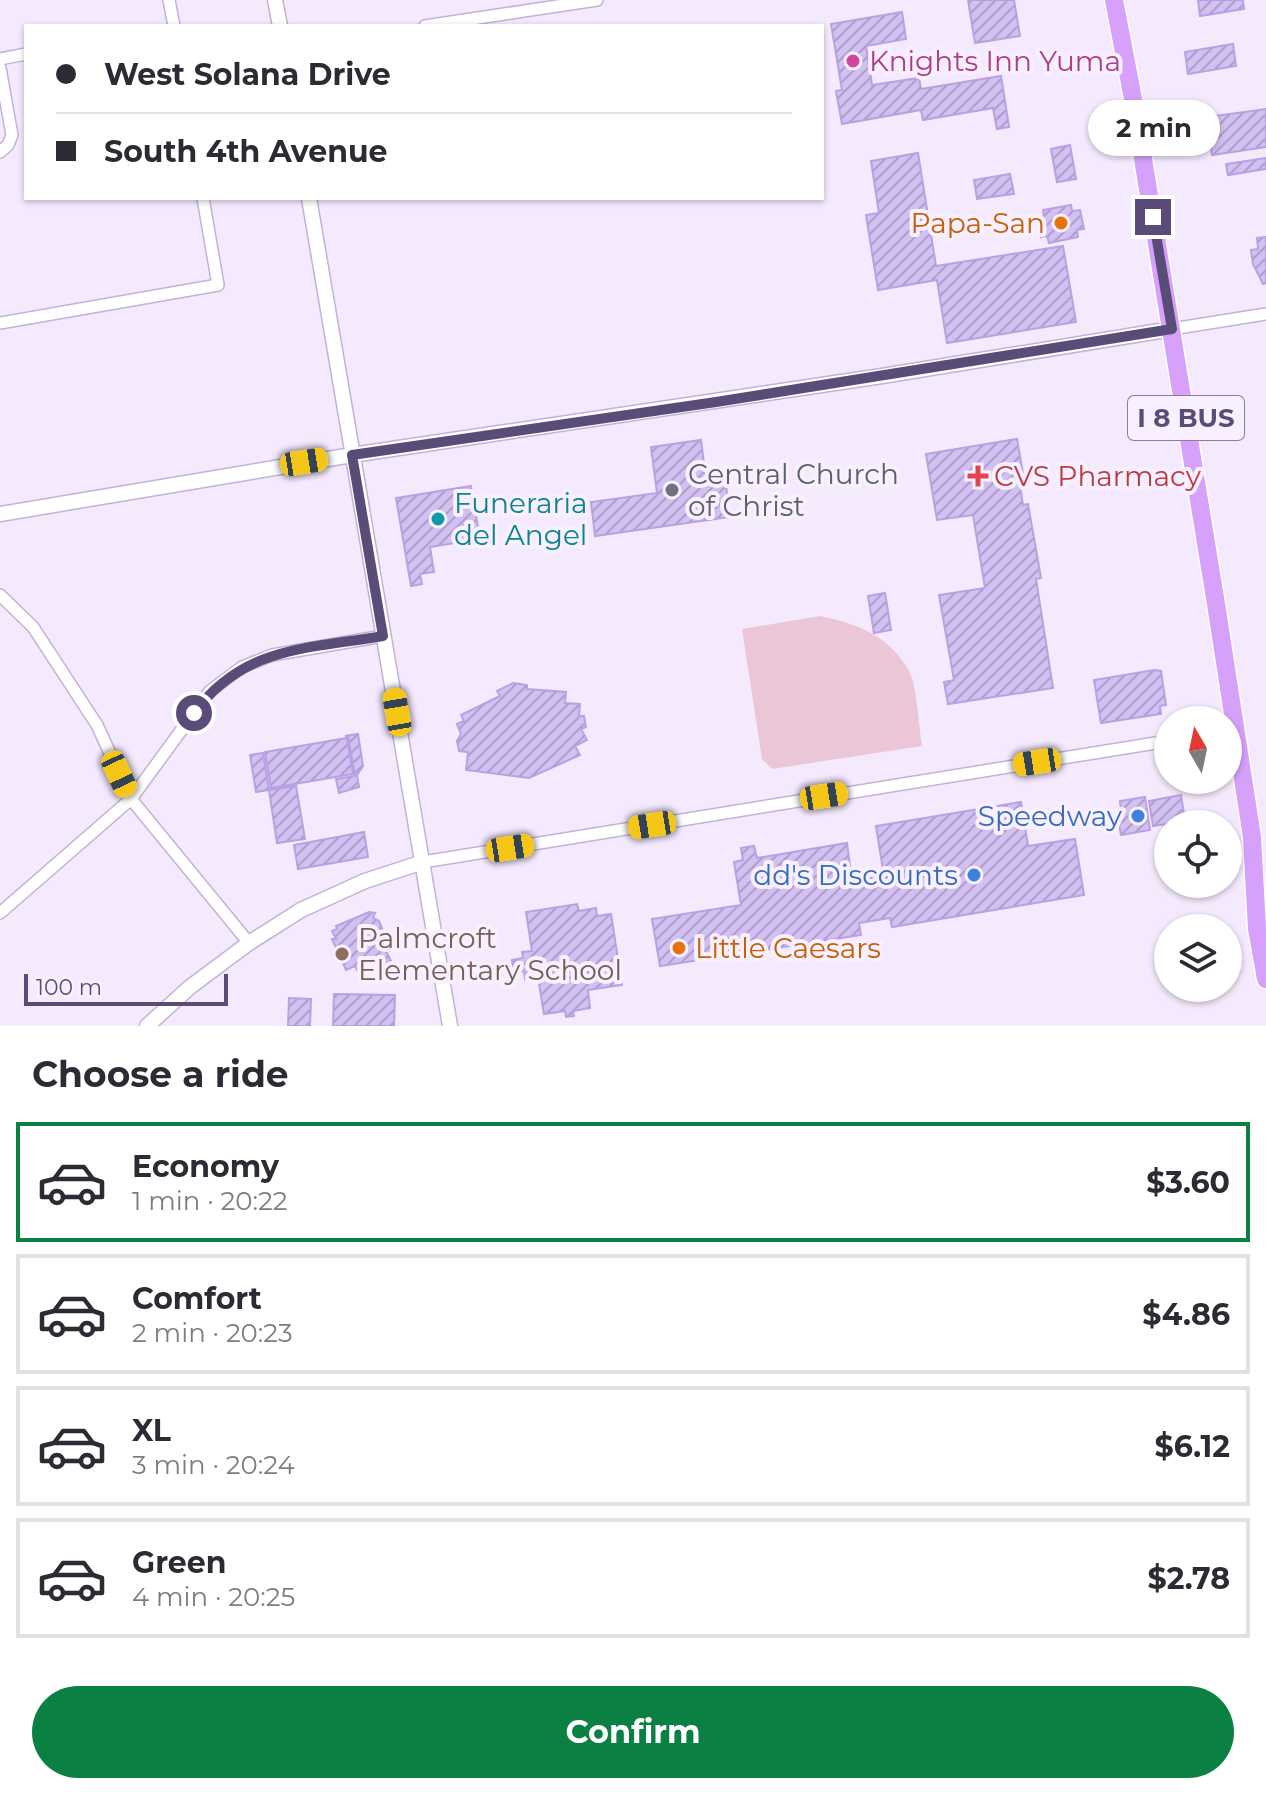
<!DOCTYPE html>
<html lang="en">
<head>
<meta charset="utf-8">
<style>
  body { margin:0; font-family:Montserrat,sans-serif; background:#f2f2f3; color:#2b2b33; height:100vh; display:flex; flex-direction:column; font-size:30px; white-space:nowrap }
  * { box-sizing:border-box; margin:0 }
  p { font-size:26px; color:#7c7c81 }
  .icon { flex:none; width:44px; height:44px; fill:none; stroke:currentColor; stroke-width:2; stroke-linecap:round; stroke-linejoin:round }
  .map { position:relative; height:1026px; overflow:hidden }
  .side { display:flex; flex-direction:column; background:#fff; flex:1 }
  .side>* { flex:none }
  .guide { position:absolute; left:24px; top:24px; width:800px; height:176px; border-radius:0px; box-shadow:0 2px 6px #0004; display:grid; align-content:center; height:176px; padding:0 32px; background:#fff }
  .needle { width:52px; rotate:351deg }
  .buttons { position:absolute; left:1154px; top:706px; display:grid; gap:16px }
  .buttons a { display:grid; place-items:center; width:88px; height:88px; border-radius:50%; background:#fff; box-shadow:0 2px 6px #0004; font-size:40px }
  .scale { position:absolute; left:24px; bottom:20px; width:204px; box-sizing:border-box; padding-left:8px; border:4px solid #5a4c78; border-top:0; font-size:22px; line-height:28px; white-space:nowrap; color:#5a4c78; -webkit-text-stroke:6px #f8efff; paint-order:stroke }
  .end { position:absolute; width:36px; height:36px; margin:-18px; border:10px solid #5a4c78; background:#fff; box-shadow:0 0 0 4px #fff }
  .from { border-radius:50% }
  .bubble { position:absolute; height:56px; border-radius:28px; background:#fff; box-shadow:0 2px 6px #0004; font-size:26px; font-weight:700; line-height:56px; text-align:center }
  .car { position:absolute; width:24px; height:48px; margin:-24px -12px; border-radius:10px; box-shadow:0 0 6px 2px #0007; background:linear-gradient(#f5c518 24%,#345 0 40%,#f5c518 0 76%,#345 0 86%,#f5c518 0) }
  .guide b { display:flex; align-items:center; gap:28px; height:76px; font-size:30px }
  .guide b+b { border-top:2px solid #e1e1e2 }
  .guide i { width:20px; height:20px; background:#2b2b33 }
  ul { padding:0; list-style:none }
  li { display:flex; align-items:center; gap:24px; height:120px; margin:0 16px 12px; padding:0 16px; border:4px solid #e1e1e2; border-radius:0px }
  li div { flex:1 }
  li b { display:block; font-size:30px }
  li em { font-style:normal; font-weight:700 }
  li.selected { border-color:#0b8043 }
  li>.icon { width:72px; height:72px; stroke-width:1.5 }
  h2 { padding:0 32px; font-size:36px; line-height:96px }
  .cta { display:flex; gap:16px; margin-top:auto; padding:16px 32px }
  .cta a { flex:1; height:92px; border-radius:48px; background:#0b8043; color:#fff; font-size:32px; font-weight:700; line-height:92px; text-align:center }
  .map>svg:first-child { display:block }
  .pitch { fill:#ebc6d6 }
  .building { fill:url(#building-hatch); stroke:#b9a0e5; stroke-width:2 }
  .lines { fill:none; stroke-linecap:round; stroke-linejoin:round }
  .minor-casing { stroke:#c1b3d4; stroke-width:14 }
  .tertiary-casing { stroke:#c1b3d4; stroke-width:17 }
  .primary-casing { stroke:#fff; stroke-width:21 }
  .minor { stroke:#fff; stroke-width:11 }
  .tertiary { stroke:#fff; stroke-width:14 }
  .primary { stroke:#d7a1fb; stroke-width:18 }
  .route { stroke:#5a4c78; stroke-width:10 }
  .hotel-dot { fill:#d1479c; stroke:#f8efff; stroke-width:3 }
  .food-dot { fill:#e8710a; stroke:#f8efff; stroke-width:3 }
  .health-dot { fill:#e0444e; stroke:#f8efff; stroke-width:3 }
  .worship-dot { fill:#6b7280; stroke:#f8efff; stroke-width:3 }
  .culture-dot { fill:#0f9aa8; stroke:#f8efff; stroke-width:3 }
  .shop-dot { fill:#3f7fe0; stroke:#f8efff; stroke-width:3 }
  .education-dot { fill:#8d6e63; stroke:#f8efff; stroke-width:3 }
  .labels { text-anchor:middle; stroke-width:8; stroke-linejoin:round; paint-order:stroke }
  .shield { fill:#f8efff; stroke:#897da0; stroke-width:2 }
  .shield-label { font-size:26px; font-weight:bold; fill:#5a4c78 }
  .hotel-label { font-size:28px; fill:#b23c85; stroke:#f8efff; text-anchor:start }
  .food-label { font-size:28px; fill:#c56008; stroke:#f8efff; text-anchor:end }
  .worship-label { font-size:28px; fill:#5b616d; stroke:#f8efff; text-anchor:start }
  .health-label { font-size:28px; fill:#be3a42; stroke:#f8efff; text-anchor:start }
  .culture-label { font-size:28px; fill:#0d838f; stroke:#f8efff; text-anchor:start }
  .shop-label { font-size:28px; fill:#366cbe; stroke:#f8efff; text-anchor:end }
  .education-label { font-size:28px; fill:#785e54; stroke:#f8efff; text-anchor:start }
</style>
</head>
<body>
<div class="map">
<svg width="1266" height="1026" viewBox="0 0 1266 1026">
  <defs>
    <pattern id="building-hatch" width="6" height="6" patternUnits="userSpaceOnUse" patternTransform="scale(2)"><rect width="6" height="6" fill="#d3c0f2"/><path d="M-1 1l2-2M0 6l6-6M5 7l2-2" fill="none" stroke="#ae9ec9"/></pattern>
  </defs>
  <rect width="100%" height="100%" fill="#f4e9fd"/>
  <path class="pitch" d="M820 616C856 623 890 636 909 671 917 685 919 728 922 746L772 769 762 759 742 629Z"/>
  <path class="building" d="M968 0H1014L1020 36 975 43Z
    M1198 0H1243L1244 9 1200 16Z
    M902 12 906 39 866 46 872 85 919 78 921 89 1001 76 1009 127 997 129 993 108 923 120 921 110 842 124 836 91 842 90 831 24Z
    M1233 44 1236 66 1188 74 1185 52Z
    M1266 109V147L1212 155 1207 117Z
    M1070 145 1076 179 1057 182 1051 149Z
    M918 153 936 266 1063 246 1076 322 947 343 937 280 878 290 866 215 879 213 871 161Z
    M1266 158V169L1228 175 1226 164Z
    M1010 174 1014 194 977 199 974 180Z
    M1071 205 1072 211 1080 210 1084 229 1077 230 1078 237 1049 243 1047 236 1041 237 1038 218 1044 216 1043 210Z
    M1266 237V283L1263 284 1253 264 1251 250 1258 249 1257 238Z
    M1017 439 1024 479H1019L1023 505 1028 504 1041 578 1036 579 1053 688 948 704 944 682 954 680 939 595 985 588 973 515 937 520 926 454Z
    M701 440 706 479 725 477 730 517 595 536 591 502 657 493 651 447Z
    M471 486 480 539 430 547 434 572 420 574 422 584 411 586 396 498Z
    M885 593 891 630 874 633 868 596Z
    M1154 670 1161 671 1166 705 1160 706 1161 714 1101 723 1094 680Z
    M513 683 527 685V689L566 692 565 703 580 704 579 716H584L586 727 581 729 587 740 575 746 580 755 529 778 466 770 468 752 459 751 457 741 461 734 457 724 464 721 461 715 500 696 497 691Z
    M358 734 363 766 357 775 359 787 339 793 336 779 355 776 348 736H345Z
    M347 738 353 774 271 788 265 752Z
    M263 753 269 790 256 792 250 755Z
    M296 786 305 839 277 843 269 790Z
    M1181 795 1185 821 1153 826 1149 801Z
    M1145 797 1150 830 1121 835 1117 812 1121 811 1120 801Z
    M1021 802 1028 846 1075 839 1084 895 892 927 890 918 859 923 861 935 660 966 652 919 741 905 734 862 743 860 741 848 754 846 757 858 847 843 852 881 884 876 876 826Z
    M364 832 368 857 298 869 294 845Z
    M577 904 579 911 596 908 597 916 611 914 622 985 588 990 590 1008 573 1011 574 1016 566 1017 565 1011 544 1014 538 977 525 979 524 971 514 973 512 960 523 958 522 952 532 951 526 912Z
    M369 912 375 913 373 918 379 921 387 941 384 947 391 961 364 973 363 970 358 972 355 966 346 970 332 939H336L332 931 337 929 336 926Z
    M1168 948V979H1165L1164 970 1158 971 1156 958 1161 957 1160 949Z
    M334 994 395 995 394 1026H333Z
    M289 998 311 999 310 1026H288Z"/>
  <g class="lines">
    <defs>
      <path id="minor" d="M169 0 174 26
        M425 26 597 0
        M0 59 26 54
        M0 68 12 135 8 145 0 152
        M0 323 218 285 203 198
        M1172 329 1266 314
        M0 595 33 627 97 725 131 799 249 943
        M423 862 1168 741
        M0 913 131 799 210 691 242 667 272 655 383 636"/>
      <path id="tertiary" d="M275 0 280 26
        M309 198 450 1026
        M0 514 352 455 882 376 1172 329
        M147 1026 190 987 249 943 301 910 365 881 423 862"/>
      <path id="primary" d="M1114 0 1134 104 1216 604 1252 837 1257 929 1266 979"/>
    </defs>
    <use href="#minor" class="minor-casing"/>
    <use href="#tertiary" class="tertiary-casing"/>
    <use href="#primary" class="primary-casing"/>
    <use href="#minor" class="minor"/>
    <use href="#tertiary" class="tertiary"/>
    <use href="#primary" class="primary"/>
  </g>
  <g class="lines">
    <path class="route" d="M194 713C244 646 307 649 383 636L352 455 716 402 1172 329 1153 217"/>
  </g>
  <circle class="hotel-dot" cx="853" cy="61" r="8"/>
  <g class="food-dot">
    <circle cx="1061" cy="223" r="8"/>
    <circle cx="679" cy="948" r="8"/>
  </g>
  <path class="health-dot" d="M974 464h8v8h8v8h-8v8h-8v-8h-8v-8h8z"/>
  <circle class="worship-dot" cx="672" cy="490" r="8"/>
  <circle class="culture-dot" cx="438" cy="519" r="8"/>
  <g class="shop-dot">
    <circle cx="1138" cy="816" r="8"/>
    <circle cx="974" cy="875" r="8"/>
  </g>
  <circle class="education-dot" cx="342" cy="954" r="8"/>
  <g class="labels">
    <rect class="shield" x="1128" y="396" width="116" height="44" rx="6"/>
    <g class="shield-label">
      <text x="1186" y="427">I 8 BUS</text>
    </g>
    <g class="hotel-label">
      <text x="869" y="71">Knights Inn Yuma</text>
    </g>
    <g class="food-label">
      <text x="1045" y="233">Papa-San</text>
      <text x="695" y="958" text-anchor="start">Little Caesars</text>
    </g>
    <g class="worship-label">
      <text x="688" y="484">Central Church<tspan x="688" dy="32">of Christ</tspan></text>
    </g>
    <g class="health-label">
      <text x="994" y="486">CVS Pharmacy</text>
    </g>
    <g class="culture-label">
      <text x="454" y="513">Funeraria<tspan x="454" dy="32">del Angel</tspan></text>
    </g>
    <g class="shop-label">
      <text x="1122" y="826">Speedway</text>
      <text x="958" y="885">dd's Discounts</text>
    </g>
    <g class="education-label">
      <text x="358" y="948">Palmcroft<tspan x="358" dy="32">Elementary School</tspan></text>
    </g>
  </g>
</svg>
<div class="buttons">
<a><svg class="needle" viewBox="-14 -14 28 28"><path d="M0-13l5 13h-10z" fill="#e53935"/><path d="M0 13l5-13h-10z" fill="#7c7c81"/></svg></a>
<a><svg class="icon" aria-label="locate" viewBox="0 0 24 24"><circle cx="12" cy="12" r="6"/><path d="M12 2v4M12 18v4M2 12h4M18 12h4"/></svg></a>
<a><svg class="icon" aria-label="layers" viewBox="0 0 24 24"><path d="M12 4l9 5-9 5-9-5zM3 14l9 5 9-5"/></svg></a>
</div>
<div class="scale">100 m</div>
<i class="end from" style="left:194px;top:713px"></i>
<i class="end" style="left:1153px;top:217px"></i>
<div class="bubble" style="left:1088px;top:100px;width:132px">2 min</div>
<i class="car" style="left:304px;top:462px;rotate:81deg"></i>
<i class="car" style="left:397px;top:712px;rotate:350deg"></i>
<i class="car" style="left:1037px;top:762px;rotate:261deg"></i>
<i class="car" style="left:119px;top:774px;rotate:155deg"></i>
<i class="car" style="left:824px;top:796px;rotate:81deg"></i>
<i class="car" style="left:652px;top:825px;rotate:261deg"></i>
<i class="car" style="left:510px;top:848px;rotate:81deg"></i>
<div class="guide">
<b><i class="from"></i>West Solana Drive</b>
<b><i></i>South 4th Avenue</b>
</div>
</div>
<section class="side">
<h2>Choose a ride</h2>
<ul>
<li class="selected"><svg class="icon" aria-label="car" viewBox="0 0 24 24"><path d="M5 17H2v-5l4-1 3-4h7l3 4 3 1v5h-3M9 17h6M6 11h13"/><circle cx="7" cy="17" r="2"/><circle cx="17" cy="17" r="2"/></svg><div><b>Economy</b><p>1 min · 20:22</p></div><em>$3.60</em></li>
<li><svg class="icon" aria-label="car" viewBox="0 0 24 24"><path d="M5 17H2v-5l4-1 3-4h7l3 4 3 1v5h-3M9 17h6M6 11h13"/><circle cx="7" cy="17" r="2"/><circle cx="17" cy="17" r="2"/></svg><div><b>Comfort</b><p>2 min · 20:23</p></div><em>$4.86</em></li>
<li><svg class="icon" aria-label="car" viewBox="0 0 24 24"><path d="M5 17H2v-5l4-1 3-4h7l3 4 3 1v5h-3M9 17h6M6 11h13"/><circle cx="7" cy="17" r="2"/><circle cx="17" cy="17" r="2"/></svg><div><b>XL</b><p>3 min · 20:24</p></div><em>$6.12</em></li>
<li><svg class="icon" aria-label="car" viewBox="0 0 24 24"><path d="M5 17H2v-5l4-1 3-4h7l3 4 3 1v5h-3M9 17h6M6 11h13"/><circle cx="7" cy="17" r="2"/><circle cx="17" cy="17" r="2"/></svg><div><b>Green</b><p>4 min · 20:25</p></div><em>$2.78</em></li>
</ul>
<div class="cta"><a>Confirm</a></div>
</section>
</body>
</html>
